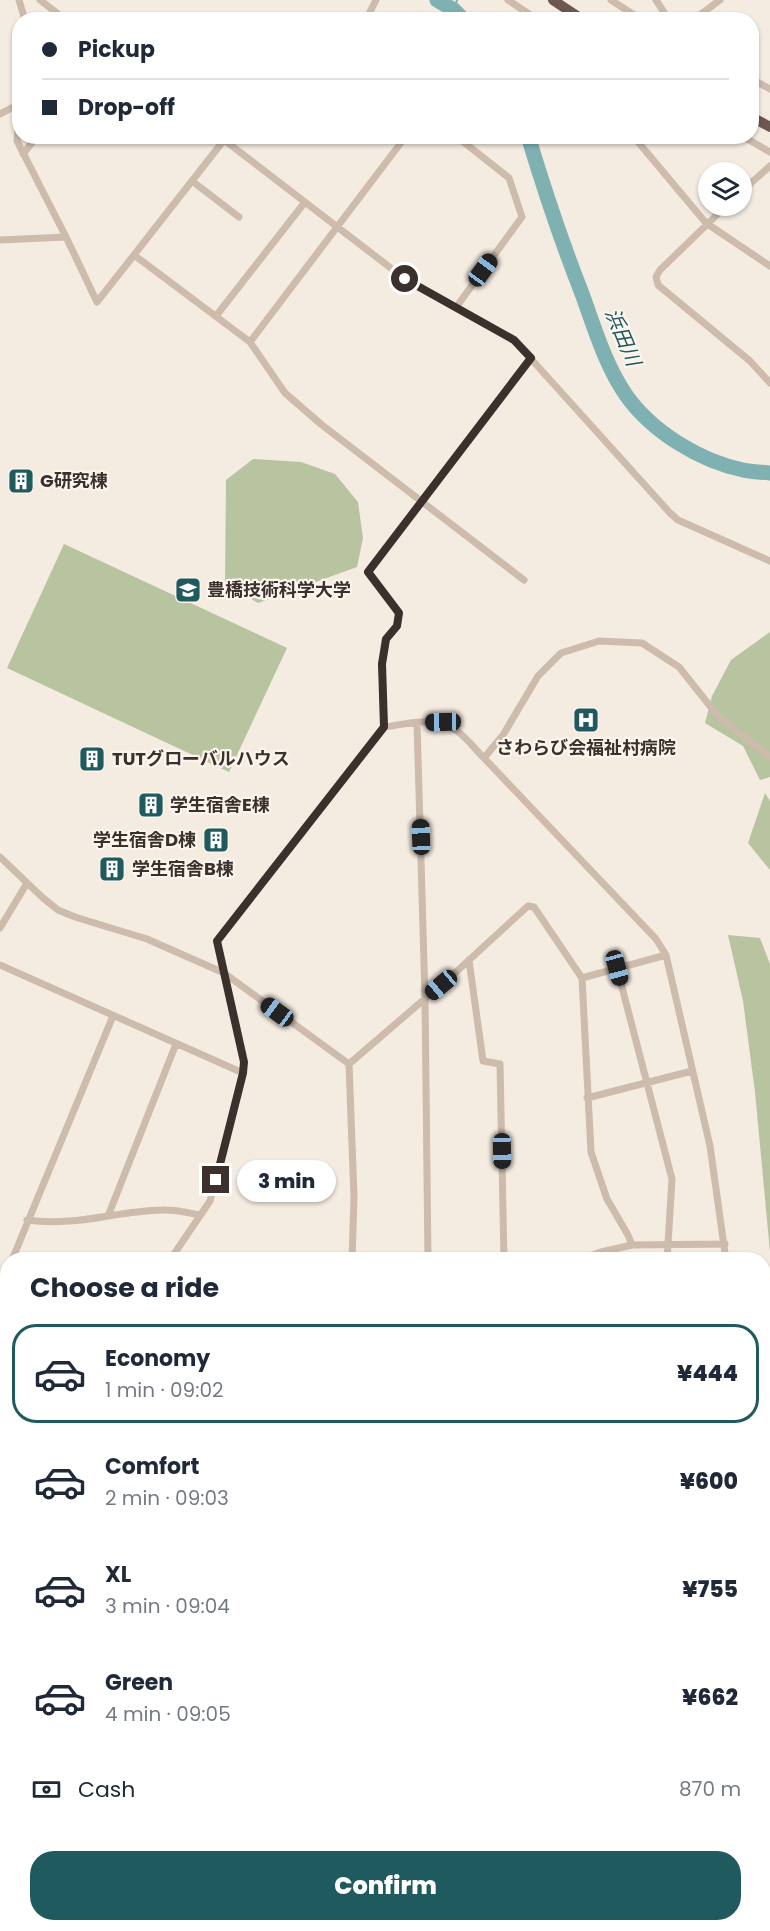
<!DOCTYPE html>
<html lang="en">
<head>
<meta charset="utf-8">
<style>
  body { margin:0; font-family:Poppins,"Noto Sans JP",sans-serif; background:#f2f2f3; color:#1f2937; height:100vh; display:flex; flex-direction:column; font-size:22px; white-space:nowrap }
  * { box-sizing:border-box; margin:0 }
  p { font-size:20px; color:#747a83 }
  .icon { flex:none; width:33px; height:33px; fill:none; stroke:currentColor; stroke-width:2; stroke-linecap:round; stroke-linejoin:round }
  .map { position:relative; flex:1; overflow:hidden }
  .side { position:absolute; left:0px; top:1252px; width:771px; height:680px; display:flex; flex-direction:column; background:#fff; border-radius:24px 24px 0 0; box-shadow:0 2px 4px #0004 }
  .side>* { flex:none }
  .hud { position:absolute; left:12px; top:12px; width:747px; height:132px; border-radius:24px; box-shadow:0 2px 4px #0004; display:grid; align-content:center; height:132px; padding:0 30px; background:#fff }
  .controls { position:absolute; left:698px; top:162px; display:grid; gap:12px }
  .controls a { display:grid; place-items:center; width:54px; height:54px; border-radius:50%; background:#fff; box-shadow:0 2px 4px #0004; font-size:30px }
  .end { position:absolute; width:27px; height:27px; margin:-14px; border:8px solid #3b302b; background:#fff; box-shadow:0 0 0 3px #fff }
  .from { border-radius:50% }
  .bubble { position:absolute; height:42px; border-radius:21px; background:#fff; box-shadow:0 2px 4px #0004; font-size:20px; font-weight:800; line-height:42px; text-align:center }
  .car { position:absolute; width:18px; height:36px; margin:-18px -9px; border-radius:8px; box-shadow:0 0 4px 2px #0007; background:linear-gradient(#222 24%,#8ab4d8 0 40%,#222 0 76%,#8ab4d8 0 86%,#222 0) }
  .hud b { display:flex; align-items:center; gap:21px; height:57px; font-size:22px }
  .hud b+b { border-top:2px solid #e0e1e3 }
  .hud i { width:15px; height:15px; background:#1f2937 }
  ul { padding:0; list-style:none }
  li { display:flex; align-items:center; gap:18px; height:99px; margin:0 12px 9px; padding:0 18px; border:3px solid transparent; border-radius:24px }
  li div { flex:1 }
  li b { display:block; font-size:22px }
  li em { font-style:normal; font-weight:800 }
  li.current { border-color:#1f5a5e }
  li>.icon { width:54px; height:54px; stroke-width:1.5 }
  h2 { padding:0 30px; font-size:27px; line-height:72px }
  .pay { display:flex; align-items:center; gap:15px; height:66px; padding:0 30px; font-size:22px }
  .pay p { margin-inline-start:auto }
  .cta { display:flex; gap:12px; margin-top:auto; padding:12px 30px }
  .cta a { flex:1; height:69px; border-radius:24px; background:#1f5a5e; color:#fff; font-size:24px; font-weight:800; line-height:69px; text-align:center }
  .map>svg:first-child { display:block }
  .green { fill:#b8c4a0 }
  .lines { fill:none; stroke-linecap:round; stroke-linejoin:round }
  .stream { stroke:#7fb0b2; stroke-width:2 }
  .river { stroke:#7fb0b2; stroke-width:15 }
  .minor { stroke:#cdbbac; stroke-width:7 }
  .trunk { stroke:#6c584f; stroke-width:10 }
  .route { stroke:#3b302b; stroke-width:8 }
  .labels { text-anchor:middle; stroke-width:4.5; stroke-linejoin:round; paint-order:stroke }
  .poi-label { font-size:18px; font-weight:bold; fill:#3b302b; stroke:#fbf5ee; text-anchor:start }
  .water-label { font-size:20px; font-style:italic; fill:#1f5a5e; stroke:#fbf5ee }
</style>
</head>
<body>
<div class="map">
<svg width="770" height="1931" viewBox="0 0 770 1931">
  <rect width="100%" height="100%" fill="#f4ebe1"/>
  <path class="green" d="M253 459 301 462 335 474 358 502 363 538 357 567 258 603 225 584 226 480Z
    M64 544 287 648 229 772 7 668Z
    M770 632V777L760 780 743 746 705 723 712 696 731 660Z
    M765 793 770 801V870L748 843Z
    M728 935 760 938 770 964V1252L755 1092 743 1001Z
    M770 1433V1738L764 1741V1438Z
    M7 1512V1594L0 1600V1518Z
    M0 1746 8 1757 7 1803 0 1806Z"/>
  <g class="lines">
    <path class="stream" d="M454 10 457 0"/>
    <path class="river" d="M437 0 454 10 464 20
      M528 136C544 189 561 240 581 291 594 326 605 365 626 395 652 432 700 461 743 470 751 472 761 472 770 473"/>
    <path class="minor" d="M19 0 25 20
      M40 0 66 20
      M508 0 538 20
      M611 0 642 20
      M656 0 669 20
      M366 20 376 0
      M693 20 720 0
      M752 79 770 89
      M20 96 17 141 66 237
      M0 114 19 104
      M219 136 405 279 514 340 670 513 678 520 770 561
      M456 136 509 178 522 217 457 306
      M633 136 706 223 770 266
      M742 136 770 152
      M23 154 37 136
      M192 181 239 217
      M741 192 770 166
      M726 206 660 270 656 277 658 285 750 361 770 383
      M0 240 66 237 97 302 134 255 250 342 285 393 322 425 524 580
      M134 255 224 140
      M216 316 305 202
      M250 342 406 136
      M417 723 425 998 428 1260
      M384 727 382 665 386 639 397 626 399 613 368 572 531 358
      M484 758 656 939 666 955 710 1146 726 1260
      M0 857 43 898 58 910 75 917 147 939 224 973 349 1064 354 1197 352 1260
      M0 928 27 883
      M469 960 483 1061 500 1064 504 1260
      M0 965 243 1073
      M617 968 672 1179 667 1260
      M582 978 666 955
      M349 1064 456 972 528 906 534 907 582 978 591 1152 607 1199 628 1235 632 1245
      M587 1098 692 1071
      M108 1216 176 1044
      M27 1220C76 1227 115 1211 162 1210 175 1209 188 1213 200 1215
      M12 1260 113 1016
      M170 1260 210 1201 243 1073 244 1062 217 941 384 727C407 724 438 715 457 731 467 738 475 749 484 758L503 735 538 676 561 653 599 641 642 643 679 667 718 716 770 757
      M578 1260 601 1252 632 1245 725 1244
      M0 1287 8 1272
      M0 1341 8 1344
      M0 1380 8 1364
      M0 1386 8 1389
      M0 1525 8 1526
      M0 1594 8 1580
      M764 1652 770 1663
      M764 1773 770 1770
      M0 1790H8
      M0 1924 73 1931
      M442 1924 455 1931
      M638 1924 639 1931
      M741 1924V1931
      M218 1931V1924"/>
    <path class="trunk" d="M553 0 583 20
      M752 117 770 127"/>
  </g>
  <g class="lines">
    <path class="route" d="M216 1180 243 1073 244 1062 217 941 384 727 382 664 386 639 397 626 399 613 368 572 531 358 514 340 405 279"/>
  </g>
  <defs>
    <symbol id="building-square" viewBox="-11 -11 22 22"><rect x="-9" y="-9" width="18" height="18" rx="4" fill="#1f5a5e" stroke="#fbf5ee"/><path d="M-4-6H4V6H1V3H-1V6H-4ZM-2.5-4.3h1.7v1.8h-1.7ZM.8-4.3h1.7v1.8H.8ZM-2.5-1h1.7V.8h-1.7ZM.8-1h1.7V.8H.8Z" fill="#fff"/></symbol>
    <symbol id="university-square" viewBox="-11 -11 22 22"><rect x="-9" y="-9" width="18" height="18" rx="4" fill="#1f5a5e" stroke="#fbf5ee"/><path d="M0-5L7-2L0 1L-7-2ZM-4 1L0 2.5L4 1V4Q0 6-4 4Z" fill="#fff"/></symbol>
    <symbol id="hospital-square" viewBox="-11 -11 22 22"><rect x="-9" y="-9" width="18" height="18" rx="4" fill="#1f5a5e" stroke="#fbf5ee"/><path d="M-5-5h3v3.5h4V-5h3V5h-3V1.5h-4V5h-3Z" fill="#fff"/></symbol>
  </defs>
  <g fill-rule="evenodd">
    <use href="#building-square" x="6" y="466" width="30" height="30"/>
    <use href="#university-square" x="173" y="575" width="30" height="30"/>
    <use href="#hospital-square" x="571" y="705" width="30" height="30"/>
    <use href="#building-square" x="77" y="744" width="30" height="30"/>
    <use href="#building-square" x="136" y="790" width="30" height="30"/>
    <use href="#building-square" x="201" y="825" width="30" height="30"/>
    <use href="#building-square" x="97" y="854" width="30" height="30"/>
  </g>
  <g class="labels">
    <g class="poi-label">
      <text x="40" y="487">G研究棟</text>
      <text x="207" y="596">豊橋技術科学大学</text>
      <text x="586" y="754" text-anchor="middle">さわらび会福祉村病院</text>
      <text x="112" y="765">TUTグローバルハウス</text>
      <text x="170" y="811">学生宿舎E棟</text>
      <text x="196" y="846" text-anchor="end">学生宿舎D棟</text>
      <text x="132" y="875">学生宿舎B棟</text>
    </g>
    <g class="water-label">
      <text transform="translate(623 337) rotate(67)" y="7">浜田川</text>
    </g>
  </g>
</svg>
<div class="controls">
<a><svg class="icon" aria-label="layers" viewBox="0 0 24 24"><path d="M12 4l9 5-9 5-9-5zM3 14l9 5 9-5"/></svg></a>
</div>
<i class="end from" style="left:405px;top:279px"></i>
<i class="end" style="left:216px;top:1180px"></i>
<div class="bubble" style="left:237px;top:1160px;width:99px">3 min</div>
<i class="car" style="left:483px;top:270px;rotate:36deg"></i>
<i class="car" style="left:443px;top:722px;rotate:269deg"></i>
<i class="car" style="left:421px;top:837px;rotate:358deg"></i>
<i class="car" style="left:617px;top:968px;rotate:165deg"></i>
<i class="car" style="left:441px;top:985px;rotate:230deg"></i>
<i class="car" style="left:277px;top:1012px;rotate:306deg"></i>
<i class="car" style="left:502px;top:1151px;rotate:179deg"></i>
<div class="hud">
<b><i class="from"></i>Pickup</b>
<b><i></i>Drop-off</b>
</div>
<section class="side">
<h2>Choose a ride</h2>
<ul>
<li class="current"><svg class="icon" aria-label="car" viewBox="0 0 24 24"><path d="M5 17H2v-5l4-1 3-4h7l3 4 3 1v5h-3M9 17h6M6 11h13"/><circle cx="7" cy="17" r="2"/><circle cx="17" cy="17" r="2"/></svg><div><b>Economy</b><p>1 min · 09:02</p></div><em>¥444</em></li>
<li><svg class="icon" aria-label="car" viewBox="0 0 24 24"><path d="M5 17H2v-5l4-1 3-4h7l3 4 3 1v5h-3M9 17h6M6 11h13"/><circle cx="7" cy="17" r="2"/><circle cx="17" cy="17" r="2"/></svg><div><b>Comfort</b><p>2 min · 09:03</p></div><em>¥600</em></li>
<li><svg class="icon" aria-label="car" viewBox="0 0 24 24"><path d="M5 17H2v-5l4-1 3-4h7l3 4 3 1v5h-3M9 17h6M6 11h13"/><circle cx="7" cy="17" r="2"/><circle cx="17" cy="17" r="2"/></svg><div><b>XL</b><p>3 min · 09:04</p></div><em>¥755</em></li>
<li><svg class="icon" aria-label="car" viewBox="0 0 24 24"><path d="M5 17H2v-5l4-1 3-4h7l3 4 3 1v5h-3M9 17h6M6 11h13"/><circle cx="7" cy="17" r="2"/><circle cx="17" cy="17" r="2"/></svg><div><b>Green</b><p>4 min · 09:05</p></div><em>¥662</em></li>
</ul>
<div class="pay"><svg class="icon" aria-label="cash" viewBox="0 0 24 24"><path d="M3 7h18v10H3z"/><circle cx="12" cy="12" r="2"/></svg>Cash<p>870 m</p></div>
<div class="cta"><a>Confirm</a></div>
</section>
</div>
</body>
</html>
